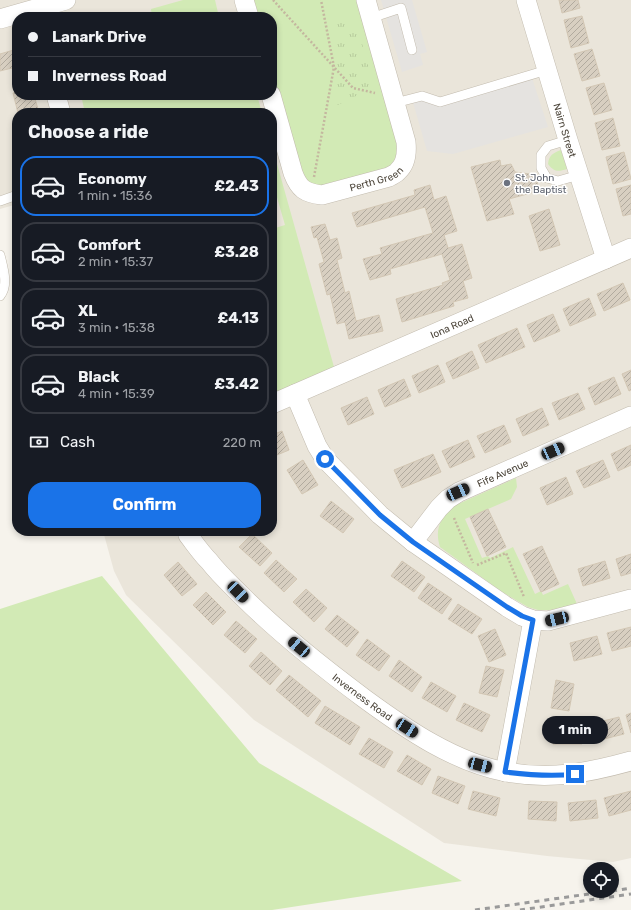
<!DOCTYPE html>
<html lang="en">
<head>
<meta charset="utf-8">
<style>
  body { margin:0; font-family:Rubik,sans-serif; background:#20242c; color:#f1f3f6; height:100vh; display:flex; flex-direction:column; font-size:15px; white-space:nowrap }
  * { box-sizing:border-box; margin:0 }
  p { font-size:13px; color:#9ea1a6 }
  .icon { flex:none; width:22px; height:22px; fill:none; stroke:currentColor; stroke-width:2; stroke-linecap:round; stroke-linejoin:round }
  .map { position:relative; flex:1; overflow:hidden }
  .drawer { position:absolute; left:12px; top:108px; width:265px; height:428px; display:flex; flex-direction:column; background:#171b24; border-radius:16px; box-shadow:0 2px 6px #0003 }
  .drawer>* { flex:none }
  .top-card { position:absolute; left:12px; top:12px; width:265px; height:88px; border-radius:16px; box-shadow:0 2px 6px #0003; display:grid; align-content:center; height:88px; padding:0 16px; background:#171b24 }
  .tools { position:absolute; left:583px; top:862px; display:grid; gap:8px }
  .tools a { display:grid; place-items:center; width:36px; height:36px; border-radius:50%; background:#171b24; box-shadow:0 2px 6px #0003; font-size:20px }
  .end { position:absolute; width:18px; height:18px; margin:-9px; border:5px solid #1a73e8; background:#fff; box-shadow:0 0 0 2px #fff }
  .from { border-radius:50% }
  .bubble { position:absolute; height:28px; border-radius:14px; background:#171b24; box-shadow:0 2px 6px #0003; font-size:13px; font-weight:700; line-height:28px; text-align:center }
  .car { position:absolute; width:12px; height:24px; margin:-12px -6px; border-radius:5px; box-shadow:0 0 3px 1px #0007; background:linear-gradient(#222 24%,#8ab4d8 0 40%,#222 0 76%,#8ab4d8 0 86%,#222 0) }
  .top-card b { display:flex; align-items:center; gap:14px; height:38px; font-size:15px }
  .top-card b+b { border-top:1px solid #363941 }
  .top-card i { width:10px; height:10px; background:#f1f3f6 }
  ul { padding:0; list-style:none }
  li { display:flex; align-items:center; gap:12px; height:60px; margin:0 8px 6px; padding:0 8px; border:2px solid #363941; border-radius:16px }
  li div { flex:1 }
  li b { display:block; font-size:15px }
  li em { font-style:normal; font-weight:700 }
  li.selected { border-color:#1a73e8 }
  li>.icon { width:36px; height:36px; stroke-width:1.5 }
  h2 { padding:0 16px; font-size:18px; line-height:48px }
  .pay { display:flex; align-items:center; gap:10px; height:44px; padding:0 16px; font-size:15px }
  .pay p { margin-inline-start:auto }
  .cta { display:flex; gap:8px; margin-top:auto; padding:8px 16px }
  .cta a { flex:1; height:46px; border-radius:16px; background:#1a73e8; color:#fff; font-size:16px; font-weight:700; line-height:46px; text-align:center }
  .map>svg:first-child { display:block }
  .residential { fill:#eae5da; fill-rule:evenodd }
  .grass { fill:#d2eab5 }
  .park { fill:url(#park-tufts) }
  .parking { fill:#e5e3e0 }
  .building { fill:url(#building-hatch); stroke:#d3c7b4 }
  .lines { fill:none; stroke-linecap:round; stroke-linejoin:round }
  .lane-casing { stroke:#c2bbae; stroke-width:10 }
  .street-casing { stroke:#c2bbae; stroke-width:20 }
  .path { stroke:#c4b79f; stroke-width:2.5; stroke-dasharray:2 2; stroke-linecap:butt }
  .lane { stroke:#fff; stroke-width:9 }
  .street { stroke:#fff; stroke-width:19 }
  .rail { stroke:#9a9a9a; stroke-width:3; stroke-dasharray:5 5; stroke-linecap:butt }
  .route { stroke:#1a73e8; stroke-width:5 }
  .worship-dot { fill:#6b7280; stroke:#fff; stroke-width:1.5 }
  .labels { text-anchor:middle; stroke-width:3; stroke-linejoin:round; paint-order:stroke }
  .street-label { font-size:10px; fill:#4b4439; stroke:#fff }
  .worship-label { font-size:10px; fill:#5b616d; stroke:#fff; text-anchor:start }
</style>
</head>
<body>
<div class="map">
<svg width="631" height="910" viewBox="0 0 631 910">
  <defs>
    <pattern id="park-tufts" width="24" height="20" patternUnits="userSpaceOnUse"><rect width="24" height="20" fill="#d2eab5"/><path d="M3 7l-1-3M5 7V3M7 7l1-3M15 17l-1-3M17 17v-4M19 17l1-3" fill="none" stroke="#b6ca9c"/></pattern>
    <pattern id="building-hatch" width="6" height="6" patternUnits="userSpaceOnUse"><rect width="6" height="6" fill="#d8cfc1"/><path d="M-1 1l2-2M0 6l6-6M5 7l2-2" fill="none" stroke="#b1aa9e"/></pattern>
  </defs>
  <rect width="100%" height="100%" fill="#f6f3ec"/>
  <path class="residential" d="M0 0H631V858L613 862 547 856 444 843 254 720 126 595 114 571 103 531H272V113H17V215L14 205 0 209ZM17 17H272V95H17Z"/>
  <path class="grass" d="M183 0H215L219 17H152L151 9Z
    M250 0H360L402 148 395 167 320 189 299 176 272 78V17H255Z
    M81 95H257L262 113H85Z
    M272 146 334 367 272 395V229L285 225 272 180Z
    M561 150 567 169C558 172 554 172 548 164 549 155 553 153 561 150Z
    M516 478 517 487 511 499 465 519 482 558 488 556 490 558 513 547 535 594 541 591 543 595 568 584 577 604 562 609 549 610H538L528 607 502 592 440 547C434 528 441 517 456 505Z
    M102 576 259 763 462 881 272 910H0V609Z"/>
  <path class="park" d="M355 18 374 87 332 108 337 54 333 22Z"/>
  <path class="parking" d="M381 0H412L427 52 420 54 423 65 402 72Z
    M531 75 548 127 453 154 427 151 412 99 440 102Z"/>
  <path class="building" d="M559 0H578L580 8 562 13Z
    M147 13 148 17H130Z
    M582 16 589 43 571 48 564 20Z
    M17 49V76L15 77 12 68 0 71V54Z
    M592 49 600 76 582 81 574 54Z
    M604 83 612 110 594 115 586 88Z
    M17 92V95H34L39 113H18L13 93Z
    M613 118 620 146 602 150 595 123Z
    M624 152 631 179 613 184 606 157Z
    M500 160 501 166 511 164 515 172 537 175 538 191 509 199 514 214 487 221 471 167Z
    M430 185 434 200 446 196 457 231 444 235 448 248 462 244 472 278 463 281 468 298 453 302 454 306 402 322 396 299 443 285 442 283 450 280 442 254 390 269 391 274 370 280 363 259 382 254 380 248 433 233 425 207 357 227 352 213 415 195 414 190Z
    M631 185V214L623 216 616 189Z
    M549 209 560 245 540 251 529 216Z
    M325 224 330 240 337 238 342 258 337 260 345 293 349 291 356 321 379 315 383 331 349 339 345 322 337 324 330 294 327 295 319 264 324 262 317 237 314 238 311 227Z
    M623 283 630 300 604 311 597 294Z
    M589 298 596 315 570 326 563 309Z
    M553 314 560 331 534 342 527 325Z
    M517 328 525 347 486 363 478 345Z
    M472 351 479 368 453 379 446 363Z
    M438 365 445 382 419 393 412 376Z
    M631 370V390L629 391 622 374Z
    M614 377 621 394 595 405 588 388Z
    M404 379 411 396 385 407 378 390Z
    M578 393 585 409 559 420 552 403Z
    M367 397 374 414 348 425 341 408Z
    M542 408 549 425 523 436 516 419Z
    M504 425 511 442 485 453 477 436Z
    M282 431 289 450 272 457V435Z
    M468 440 475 457 450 468 442 451Z
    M631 445V465L618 471 611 454Z
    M433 454 441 472 402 488 394 470Z
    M303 460 318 485 302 494 287 470Z
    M603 460 610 477 584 488 576 471Z
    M566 477 573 494 547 505 540 488Z
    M331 501 354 519 343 533 320 516Z
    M488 509 506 547 487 556 470 517Z
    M252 534 272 553 260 566 239 547Z
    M542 546 559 584 541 592 523 554Z
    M631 554V573L621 576 616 559Z
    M276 560 297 579 284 592 264 573Z
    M402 561 425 577 414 592 391 576Z
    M605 561 610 578 583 586 578 569Z
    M178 562 197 584 182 596 164 575Z
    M428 583 452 599 442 614 418 598Z
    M306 589 327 608 314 622 293 602Z
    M206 592 226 612 213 625 193 605Z
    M458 604 482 619 472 634 448 619Z
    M337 615 359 632 347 647 325 629Z
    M236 621 257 639 245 653 224 635Z
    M631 627V646L612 651 607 633Z
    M495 629 506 655 489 662 478 636Z
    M597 636 602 654 574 661 570 643Z
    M367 639 390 656 379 671 356 655Z
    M261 652 282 671 270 685 249 666Z
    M399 660 422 677 412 692 389 676Z
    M486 666 504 670 497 697 479 693Z
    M289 675 321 701 308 717 276 690Z
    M556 680 574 684 569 711 551 708Z
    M431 682 456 696 447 712 422 698Z
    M464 703 490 715 482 732 456 720Z
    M325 706 360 727 350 745 315 723Z
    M631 713V733L626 715Z
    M619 717 624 734 596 741 591 724Z
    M581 725 582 744H553V726Z
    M369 738 393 752 384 768 359 754Z
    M407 755 431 769 422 785 397 771Z
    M438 776 465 786 458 804 432 793Z
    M473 791 500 798 496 816 468 809Z
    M631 791V810L609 816 604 798Z
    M596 800 598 818 570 821 568 803Z
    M529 801 557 802 556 821 528 819Z"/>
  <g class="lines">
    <defs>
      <path id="lane" d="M371 18 401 8 412 50
        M395 103 422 96 440 102 547 70
        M568 140 548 146 541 155V168L547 178 558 181 579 175
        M0 201 17 195
        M0 255C3 268 9 285 0 296"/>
      <g id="street">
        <path d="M244 0 249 17"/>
        <path id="s1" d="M526 0 568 140 606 259"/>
        <path d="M0 19 66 0"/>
        <path d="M56 95 61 113"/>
        <path id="s2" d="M271 95 293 173C299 189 305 193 322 195L389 177C392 175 396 174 398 171 406 164 407 152 406 142L366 0"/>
        <path d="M295 394 317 446 325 459 380 515 413 542 507 607 522 616 533 620 548 621 631 599"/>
        <path id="s3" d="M272 404 631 248"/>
        <path id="s4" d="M187 531 188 535C195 544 201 553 209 561 219 574 231 585 242 596 280 634 322 667 365 699 406 729 454 762 506 772 551 780 588 773 631 761"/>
        <path id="s5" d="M413 542 439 508 448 499 459 492 631 416"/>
        <path d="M505 772 533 620"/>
      </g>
    </defs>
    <use href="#lane" class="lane-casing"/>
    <use href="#street" class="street-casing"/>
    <path class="path" d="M273 0 353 88 375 93
      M314 177 334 67 321 0
      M454 518 473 563
      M477 565 506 553 524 597"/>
    <use href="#lane" class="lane"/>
    <use href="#street" class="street"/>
    <path class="rail" d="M612 891 631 888
      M475 910 610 891
      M520 910 631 894"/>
  </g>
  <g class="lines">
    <path class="route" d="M325 459 380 515 413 542 507 607 522 616 533 620 505 772C529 775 551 777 575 774"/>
  </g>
  <circle class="worship-dot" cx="507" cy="183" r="4"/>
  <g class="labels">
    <g class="street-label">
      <text dy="4" stroke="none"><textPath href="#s1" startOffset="136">Nairn Street</textPath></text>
      <text dy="4" stroke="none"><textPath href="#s2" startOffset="177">Perth Green</textPath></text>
      <text dy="4" stroke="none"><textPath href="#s3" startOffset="196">Iona Road</textPath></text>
      <text dy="4" stroke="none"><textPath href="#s5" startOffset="116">Fife Avenue</textPath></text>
      <text dy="4" stroke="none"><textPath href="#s4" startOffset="243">Inverness Road</textPath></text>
    </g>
    <g class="worship-label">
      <text x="515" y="181">St. John<tspan x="515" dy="12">the Baptist</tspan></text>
    </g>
  </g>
</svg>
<div class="tools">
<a><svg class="icon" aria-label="locate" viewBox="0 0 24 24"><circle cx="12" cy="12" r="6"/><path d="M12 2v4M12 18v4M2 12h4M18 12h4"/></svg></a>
</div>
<i class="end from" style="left:325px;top:459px"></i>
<i class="end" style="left:575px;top:774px"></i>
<div class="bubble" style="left:542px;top:716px;width:66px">1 min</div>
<i class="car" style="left:553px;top:451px;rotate:66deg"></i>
<i class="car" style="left:458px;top:492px;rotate:66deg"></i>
<i class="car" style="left:238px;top:592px;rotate:135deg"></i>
<i class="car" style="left:557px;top:619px;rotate:257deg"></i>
<i class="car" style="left:299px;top:647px;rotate:310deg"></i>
<i class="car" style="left:407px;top:728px;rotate:123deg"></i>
<i class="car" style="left:480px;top:765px;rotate:105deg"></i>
<div class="top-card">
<b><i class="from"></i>Lanark Drive</b>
<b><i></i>Inverness Road</b>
</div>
<section class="drawer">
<h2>Choose a ride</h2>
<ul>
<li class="selected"><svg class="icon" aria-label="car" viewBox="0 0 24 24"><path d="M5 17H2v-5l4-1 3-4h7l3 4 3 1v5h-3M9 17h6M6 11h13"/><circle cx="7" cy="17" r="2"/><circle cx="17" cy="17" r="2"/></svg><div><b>Economy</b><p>1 min · 15:36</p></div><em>£2.43</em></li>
<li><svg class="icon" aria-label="car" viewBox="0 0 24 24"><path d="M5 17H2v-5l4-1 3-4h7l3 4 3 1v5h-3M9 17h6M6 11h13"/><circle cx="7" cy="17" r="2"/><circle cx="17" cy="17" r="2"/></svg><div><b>Comfort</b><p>2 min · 15:37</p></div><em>£3.28</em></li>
<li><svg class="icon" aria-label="car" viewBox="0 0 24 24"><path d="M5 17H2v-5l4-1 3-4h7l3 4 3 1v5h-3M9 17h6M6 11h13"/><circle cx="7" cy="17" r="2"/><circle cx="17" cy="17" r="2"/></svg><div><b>XL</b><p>3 min · 15:38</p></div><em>£4.13</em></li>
<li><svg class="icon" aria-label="car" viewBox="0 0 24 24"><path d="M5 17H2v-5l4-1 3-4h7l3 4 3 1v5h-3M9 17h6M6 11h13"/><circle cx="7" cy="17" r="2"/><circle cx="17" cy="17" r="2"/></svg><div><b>Black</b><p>4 min · 15:39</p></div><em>£3.42</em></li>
</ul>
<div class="pay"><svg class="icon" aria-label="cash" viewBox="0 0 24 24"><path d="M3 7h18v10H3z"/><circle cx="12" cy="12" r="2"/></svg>Cash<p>220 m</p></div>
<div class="cta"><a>Confirm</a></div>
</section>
</div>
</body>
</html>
